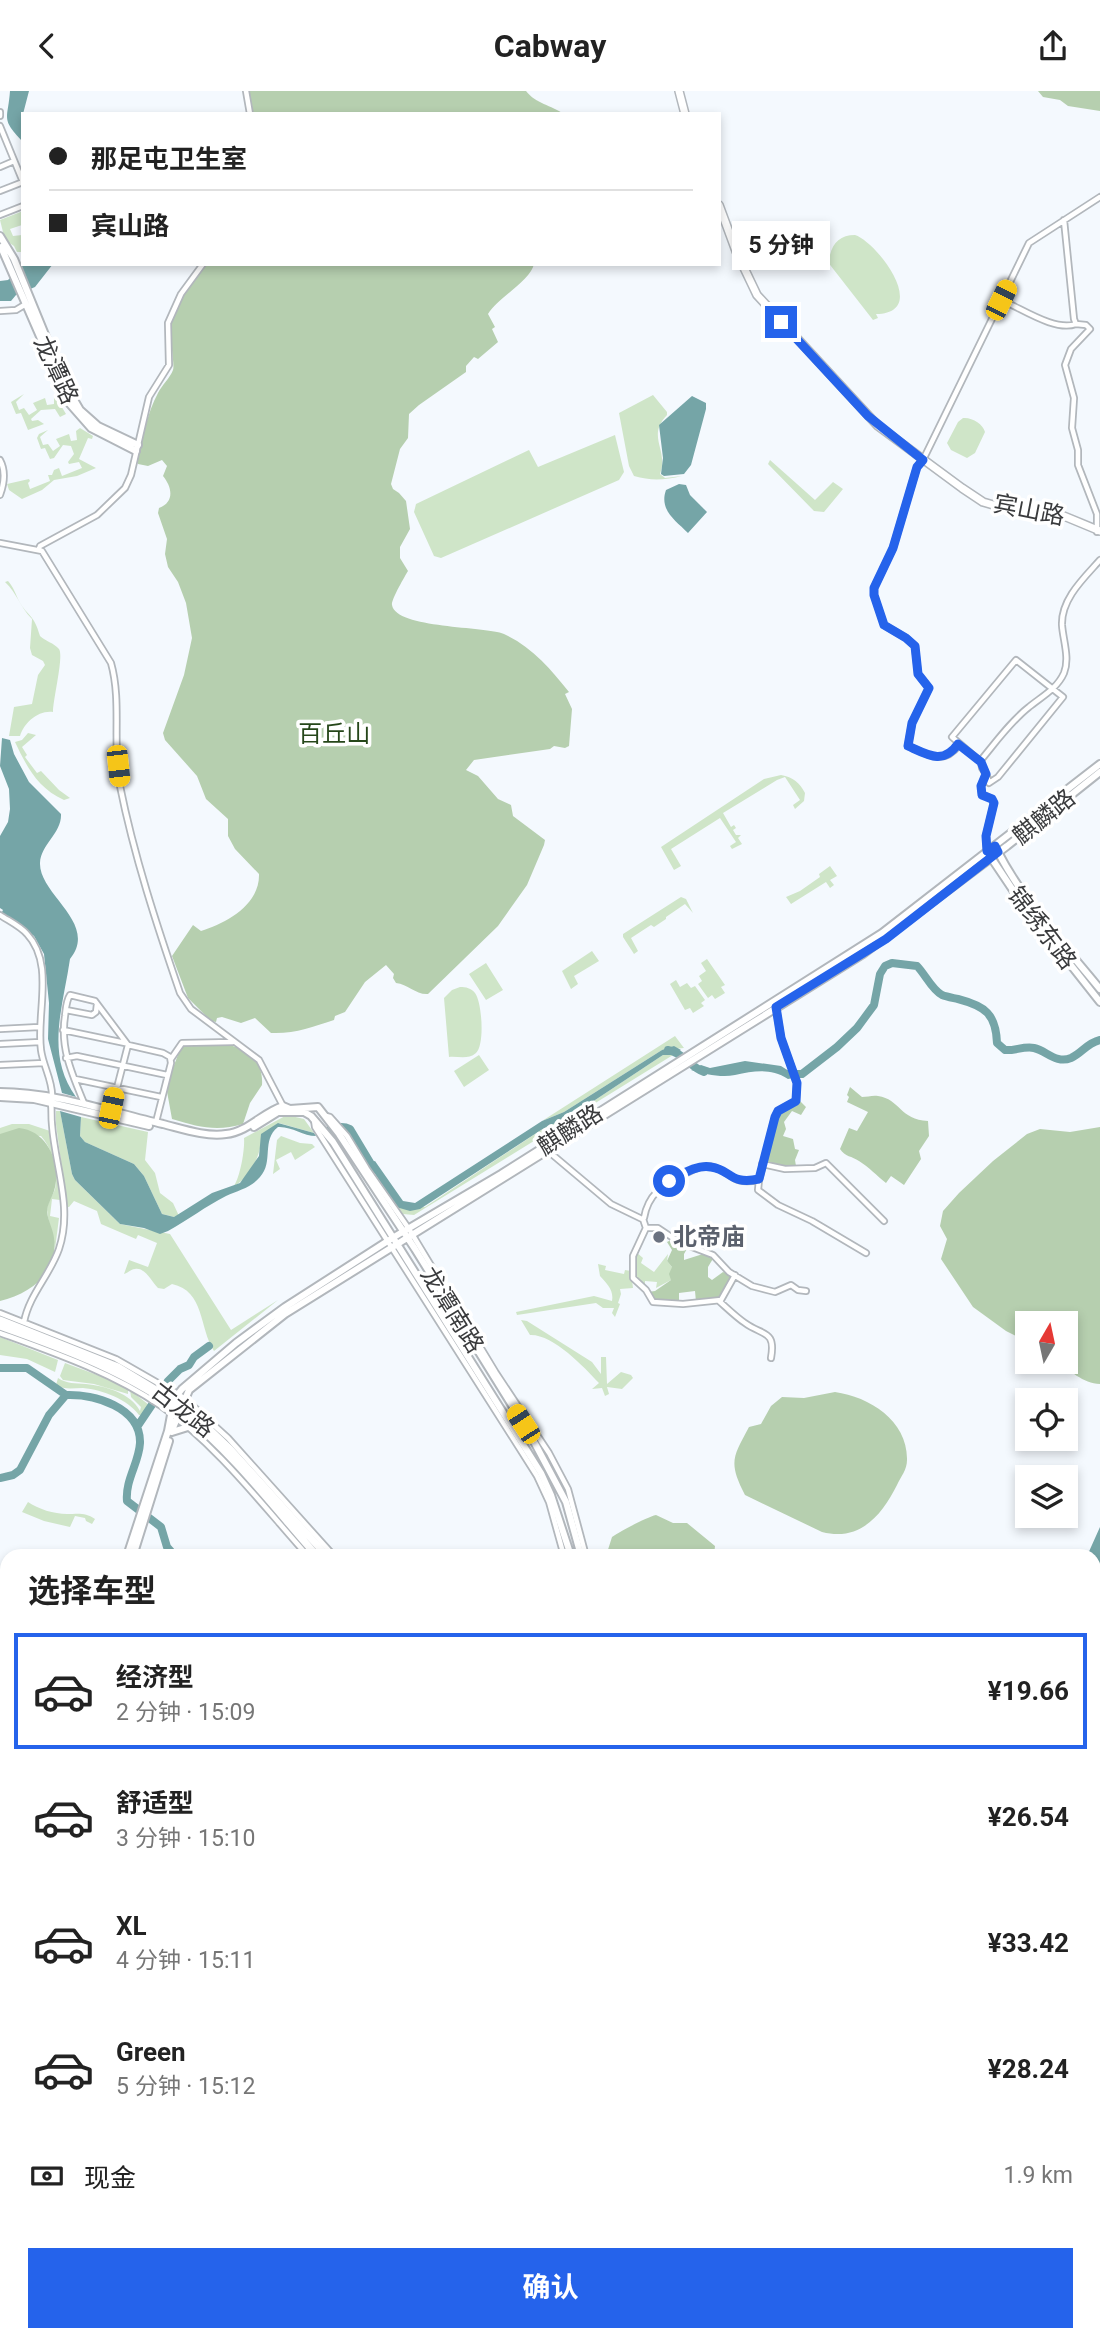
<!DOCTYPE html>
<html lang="zh">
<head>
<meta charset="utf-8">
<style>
  body { margin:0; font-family:Roboto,"Noto Sans SC",sans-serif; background:#f2f2f2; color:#222; height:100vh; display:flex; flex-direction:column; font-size:26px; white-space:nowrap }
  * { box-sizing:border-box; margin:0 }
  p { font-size:23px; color:#767676 }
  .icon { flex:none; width:38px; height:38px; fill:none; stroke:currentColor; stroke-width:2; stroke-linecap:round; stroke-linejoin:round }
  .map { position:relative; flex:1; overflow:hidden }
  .details { position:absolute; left:0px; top:1458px; width:1101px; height:793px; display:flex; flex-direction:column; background:#fff; border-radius:21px 21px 0 0; box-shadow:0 4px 10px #0003 }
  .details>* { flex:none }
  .hud { position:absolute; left:21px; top:21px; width:700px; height:154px; border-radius:0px; box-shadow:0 4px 10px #0003; display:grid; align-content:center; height:154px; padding:0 28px; background:#fff }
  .needle { width:46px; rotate:9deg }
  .fabs { position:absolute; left:1015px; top:1220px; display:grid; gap:14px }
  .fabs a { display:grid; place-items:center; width:63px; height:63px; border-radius:0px; background:#fff; box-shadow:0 4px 10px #0003; font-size:35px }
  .end { position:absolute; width:32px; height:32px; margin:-16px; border:9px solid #2563eb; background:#fff; box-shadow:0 0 0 4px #fff }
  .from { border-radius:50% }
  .bubble { position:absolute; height:49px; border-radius:0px; background:#fff; box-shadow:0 4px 10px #0003; font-size:23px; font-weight:700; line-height:49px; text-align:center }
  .car { position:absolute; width:21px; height:42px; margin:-21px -10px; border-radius:9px; box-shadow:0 0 5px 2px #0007; background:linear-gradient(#f5c518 24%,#345 0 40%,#f5c518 0 76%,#345 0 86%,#f5c518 0) }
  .hud b { display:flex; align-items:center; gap:24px; height:66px; font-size:26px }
  .hud b+b { border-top:2px solid #e0e0e0 }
  .hud i { width:18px; height:18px; background:#222 }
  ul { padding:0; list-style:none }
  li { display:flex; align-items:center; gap:21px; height:116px; margin:0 14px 10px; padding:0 14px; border:4px solid transparent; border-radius:0px }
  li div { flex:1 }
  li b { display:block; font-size:26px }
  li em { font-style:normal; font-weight:700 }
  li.on { border-color:#2563eb }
  li>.icon { width:63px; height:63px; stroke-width:1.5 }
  h2 { padding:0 28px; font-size:32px; line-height:84px }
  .pay { display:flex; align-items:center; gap:18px; height:77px; padding:0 28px; font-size:26px }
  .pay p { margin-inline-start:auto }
  .button { display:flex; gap:14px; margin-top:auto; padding:14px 28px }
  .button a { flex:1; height:80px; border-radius:0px; background:#2563eb; color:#fff; font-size:28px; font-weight:700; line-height:80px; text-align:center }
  header { display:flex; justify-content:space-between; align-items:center; height:91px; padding:0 28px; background:#fff; font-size:32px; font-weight:700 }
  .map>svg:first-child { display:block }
  .green { fill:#cfe5c8 }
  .forest { fill:#b6cfaf }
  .water { fill:#75a5a7 }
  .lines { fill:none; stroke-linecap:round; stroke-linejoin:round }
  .river { stroke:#75a5a7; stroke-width:8 }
  .street-casing { stroke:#b2b7bc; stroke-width:8 }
  .secondary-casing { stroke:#b2b7bc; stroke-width:10 }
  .primary-casing { stroke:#b2b7bc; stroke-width:10 }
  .highway-casing { stroke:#b2b7bc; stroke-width:11 }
  .street { stroke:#fff; stroke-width:4.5 }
  .secondary { stroke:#fff; stroke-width:6 }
  .primary { stroke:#fff; stroke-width:7 }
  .highway { stroke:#fff; stroke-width:8 }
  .route { stroke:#2563eb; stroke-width:9 }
  .worship-dot { fill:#6b7280; stroke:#fff; stroke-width:2.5 }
  .labels { text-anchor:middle; stroke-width:7; stroke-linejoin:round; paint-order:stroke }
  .street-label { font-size:24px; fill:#3a3b3d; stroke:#fff }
  .park-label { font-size:24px; fill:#26471a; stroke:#fff }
  .worship-label { font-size:24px; font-weight:bold; fill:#5b616d; stroke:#fff; text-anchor:start }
</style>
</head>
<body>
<header><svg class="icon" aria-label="back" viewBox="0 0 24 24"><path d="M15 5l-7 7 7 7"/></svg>Cabway<svg class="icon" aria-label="share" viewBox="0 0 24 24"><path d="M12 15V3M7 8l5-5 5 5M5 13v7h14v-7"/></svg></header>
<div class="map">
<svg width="1100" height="2250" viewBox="0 0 1100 2250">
  <rect width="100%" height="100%" fill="#f4f9fe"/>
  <path class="green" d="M23 120V136L22 134 10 138 13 145 22 144 23 142V161H17L14 155 5 149 0 129Z
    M855 144C877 151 931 222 876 223L878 227 873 229 820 161 824 158 830 164C833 151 841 144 855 144Z
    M24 303 16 311 19 319 24 317 29 324 37 319 33 312 45 307 47 314 54 313V303L66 323 60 326 55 318 41 319 31 328 32 330 38 329 44 333 28 339 21 322 16 323 11 311Z
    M653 304 667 321V324C646 346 669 358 660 383L665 387 682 385C665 389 651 390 634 385L629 375 619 322Z
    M963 327C972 326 983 333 985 341L975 362 967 367 951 359 947 352 958 331Z
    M80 337 93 345 92 348 88 347 79 368 96 377 77 385 54 389 42 399 22 408 9 399 7 393 29 388 30 390 28 392 30 398 50 390 48 384H52L54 379 59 377 62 385 82 377 79 371 69 373 68 371 74 363 71 355 63 354 54 367 50 368 45 357 41 358 37 347 39 343 48 339 40 346 43 354 48 353 53 360 60 355 56 348 69 343 71 350 77 349 76 340Z
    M615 344 624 381 619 389 441 467 434 465 414 421 416 413 529 359 538 376Z
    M770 369 815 409 833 391 843 398 824 421 814 420 768 373Z
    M8 490C14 497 15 502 19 510 28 526 34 523 40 545 45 550 54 552 59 558 64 565 53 608 53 621 38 619 24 632 20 645H9L14 616 32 613 38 584 45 574 43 570 32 564 30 557 32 528C20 516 17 502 5 491Z
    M28 642 36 644 22 656 27 664 25 666 37 682 41 680 59 699 70 707 64 709C37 697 26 674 15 651L22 649Z
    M781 684C793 686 800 692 805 702L804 710 795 718 793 714 800 709 785 686 777 689 723 722 731 736 734 734 736 737 733 739 736 744H741L738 747 742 753 732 758 730 755 736 751 720 727 671 758 681 775 674 779 661 756 764 688Z
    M830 775 837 785 830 789 834 794 830 797 826 791 791 813 786 806 800 800 820 786 819 783Z
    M681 806 686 808 693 822 685 813 666 826V828L654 836 651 834 631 847 638 860 634 863 623 846V843Z
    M592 860 599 870 574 885 578 893 571 898 562 880Z
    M707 868 725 894 721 896 725 902 715 908 712 904 708 907 698 893 702 890 699 885 706 880 701 872Z
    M486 872 503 899 486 909 469 883Z
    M676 889 680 896 687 892 691 897 695 895 705 909 701 912 704 915 693 922 690 917 685 919 670 893Z
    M460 896C466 896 471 897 475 902 482 911 485 954 476 962 468 969 458 965 449 966L444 907 452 899Z
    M675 945 684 957 662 959 564 1021 542 1030Z
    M670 963 673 964 414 1124 403 1123 396 1116H425L541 1039 574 1023 663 964Z
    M479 964 489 979 464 996 454 980Z
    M56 1020H60L72 1083 75 1089 120 1133 170 1143 231 1239 278 1209 214 1260C199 1237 205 1200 172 1193L164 1198 158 1197C152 1191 145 1176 135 1178 131 1178 128 1182 124 1183L129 1169 148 1176 157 1152 138 1144 136 1148 101 1133 97 1120 74 1110 69 1116H67L56 1033Z
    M287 1024 304 1028 314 1042 279 1032 261 1044C263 1062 249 1088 234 1095 240 1086 245 1059 244 1047Z
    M81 1026 148 1041 145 1069 155 1082 160 1102 173 1112 179 1125 174 1126 162 1123 144 1085 134 1073 85 1051 80 1045Z
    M12 1033H29L50 1040 60 1104V1109L52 1108 50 1125 59 1127 55 1158C54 1145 48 1133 47 1119 47 1111 53 1105 55 1098 59 1080 53 1059 41 1045L0 1043V1037Z
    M281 1045 300 1052 312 1053 315 1056 295 1069 291 1061 276 1069 280 1078 273 1083 277 1049Z
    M636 1161 643 1167 641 1172 654 1181 668 1163 667 1170 672 1176 671 1189 656 1197 657 1191 645 1190V1197L634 1186V1168Z
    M598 1173 606 1175 605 1179 624 1183 625 1179 631 1180 633 1197 620 1198 621 1203 618 1212 620 1213 615 1226 612 1222 614 1217H603L596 1212 517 1224 516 1221 594 1205 612 1210C614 1199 607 1193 600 1185Z
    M521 1229 527 1230 592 1271 601 1283V1266H606L607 1293 621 1281 631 1284 633 1287 622 1298 607 1296 609 1303 605 1305 602 1297 592 1298 599 1292C584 1276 553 1243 530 1244Z
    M0 1246 58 1269 55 1281 27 1268 0 1264Z
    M65 1272 100 1285 128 1298V1303L94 1293 63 1289 60 1285Z
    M58 1287C67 1293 75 1292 86 1293 105 1295 131 1302 140 1320L141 1316 131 1306 130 1299 149 1314 142 1324H139C127 1308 103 1299 83 1297 73 1297 64 1299 56 1294Z
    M28 1411C38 1418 54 1423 67 1423 78 1423 85 1421 95 1428L92 1433 86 1430 85 1427 75 1425 70 1436 44 1430 22 1421Z"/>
  <path class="forest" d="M249 0H526C536 13 551 14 564 23H253Z
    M1038 0H1100V20L1068 15 1060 9 1043 6Z
    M205 173H534C531 189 498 207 488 223L495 236 492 238 498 251 478 268 474 266 466 275V281L419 314 409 323 408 347 400 358 391 393 393 398 399 402 406 410 410 438 400 456V467L408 480C405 485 391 509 392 514 396 538 486 535 504 543 531 555 551 578 569 601L565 603 572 618 569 655 565 657 554 655 550 658 474 669 466 679 478 685 498 708 511 714 513 725 545 749 544 754 527 794 498 835 428 903C416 904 408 893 396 892L393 887 394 883 386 874 365 891 345 921 335 925 334 929C312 936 295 943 271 942L255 927 241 932 222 926 217 927 216 931 211 930 188 907 172 865 193 834 201 840C226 832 260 814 259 783L235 758 228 745V728L206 708 197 685 165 649 163 642 184 584 192 547 186 512 178 491 168 476 165 463 167 448 158 422 159 417C175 411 172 396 163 385L167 375 162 369 148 375 138 373 137 370C143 347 147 322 158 302 162 294 170 287 173 279 175 273 169 247 171 235 174 211 193 193 205 173Z
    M216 952C241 954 264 965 262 994L250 1012 243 1033C217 1041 198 1036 172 1028L166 995 181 956 184 954Z
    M850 996 862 1006C867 1006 873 1004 878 1005 900 1008 900 1029 928 1030L929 1045 919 1060 921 1068 904 1094 891 1085 886 1092C877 1085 869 1076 859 1070 852 1065 845 1066 840 1058L849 1037 857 1040 868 1021 847 1011 849 1006 847 1004Z
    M797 1007 806 1016 801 1024 792 1020 784 1031 786 1038 783 1045 793 1048 795 1058 799 1059 795 1069 796 1075 783 1078 763 1072 770 1055 776 1027 779 1021Z
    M1100 1036V1293C1083 1293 1070 1278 1054 1271L1066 1270V1232H1027V1246L1016 1245 1006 1240 973 1216 941 1168 947 1148 940 1135 943 1120 959 1102 993 1070 1027 1043 1040 1038 1070 1041Z
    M19 1037C49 1040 62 1075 54 1100 52 1107 47 1113 47 1121 48 1130 53 1138 54 1147 59 1182 30 1203 0 1210V1043Z
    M671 1149 688 1156 684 1163V1169L706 1162 714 1166 708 1176V1186L712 1189 723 1181 731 1184 727 1199 721 1207 696 1211 695 1200 679 1202V1212L653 1209 648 1201 655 1200 671 1189 669 1183 672 1176 667 1170 672 1159 667 1151Z
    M835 1301C870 1306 908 1330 907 1369 907 1379 901 1385 897 1394 882 1424 860 1451 822 1441L745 1404C728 1371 733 1366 749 1336L761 1333 771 1315 782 1306 804 1307Z
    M656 1424 673 1432H687L715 1455 714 1465H606L612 1446C621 1440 647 1426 656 1424Z
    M0 2117 7 2125V2218L0 2222Z
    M34 2244H147L163 2250H17Z"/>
  <path class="water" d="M10 0H29L23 23V51C0 27 8 29 10 0Z
    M24 173H53L35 196 16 204 11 210H0V190L8 189Z
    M692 305 706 312V318L691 374 684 383 664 385 661 383 663 367 659 334Z
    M679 393 686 394 690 404 707 421 688 442C675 429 659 419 666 399Z
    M2 647 10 649 14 663 29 691 61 723C62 742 41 753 40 772 39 804 99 832 70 868 63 916 45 963 76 1006L62 1002 48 948 49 912 44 863 34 845 1 823 3 819 0 817V745L8 731 10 718 9 698 0 675Z
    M674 955 681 959 673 964H663L574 1023 541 1039 420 1118 410 1120 396 1116 368 1072 375 1070 403 1110 415 1112 542 1030 564 1021 662 959Z
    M745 970 781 975 792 982 793 987 788 988C770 977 755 980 735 984 721 987 705 983 691 979L701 974 710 977Z
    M60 1020 81 1026 80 1045 85 1051 134 1073 144 1085 162 1123 174 1126 212 1102 240 1092 259 1065 261 1043 278 1032 314 1042 316 1045C303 1045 291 1035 278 1036 261 1049 274 1071 260 1086 251 1097 238 1099 226 1105 206 1115 188 1129 168 1140L160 1143 144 1137 120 1133 75 1089 72 1083Z
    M1100 1436V1511L1094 1510V1465H1087Z
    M1095 1566H1100V1724L1094 1734Z"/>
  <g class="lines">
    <path class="river" d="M668 959C682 961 690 976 704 981
      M789 983H802L837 956 857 937 874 914 880 883 885 875 892 872 917 875C925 883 932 899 942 904 947 906 954 907 958 908 985 915 996 923 997 952L1005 959C1014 960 1024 955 1034 957 1047 960 1056 973 1071 967 1082 962 1087 952 1100 949
      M321 1043C331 1038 340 1033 350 1038L374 1078
      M0 1277H27L66 1304
      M137 1336 168 1290 180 1278 189 1274 194 1266 209 1255
      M0 1387 13 1384 20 1379 49 1324 66 1304C94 1303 141 1316 140 1352 139 1372 125 1389 127 1410L161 1436 167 1456 175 1465
      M580 2244 583 2250"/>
    <defs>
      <path id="street" d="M246 0 250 23
        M0 21V25
        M0 35 23 91
        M0 76 14 70
        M0 100 23 91
        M0 124 23 115
        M1064 129 1074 228 1076 233 1086 234 1090 238 1071 258 1065 274 1074 307 1072 337 1078 359V374L1097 423V441
        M1001 209C1021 217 1055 241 1076 233
        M0 220 16 219 26 213
        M0 369C6 380 4 393 0 404
        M0 452 42 460 111 572C122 611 112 654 120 695 134 765 157 835 180 902L191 918 259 969 283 1015
        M39 458 40 455 97 424 125 397 131 384 149 306 169 274 168 232 181 203 203 173
        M959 654C943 675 928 664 908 655L912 632 929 597 918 583 915 555 906 547 884 534 874 504V497L893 457 917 376 923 369 1029 152 1100 106
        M981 671 952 646 1016 569 1063 606 998 686 989 692 987 685
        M987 760 986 745 994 712 992 708 982 703 981 695 986 683 982 677 981 669C996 651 1011 630 1029 616 1041 606 1057 598 1064 582 1070 567 1063 549 1062 534 1061 508 1084 487 1100 469
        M0 824C9 830 20 835 27 843 55 873 36 922 41 959 43 975 53 990 52 1006
        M66 919 92 924 96 921 97 913
        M0 938 39 936
        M63 939 125 952
        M0 953 40 951
        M66 967 77 965 167 984
        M171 968 182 952 233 951
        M0 974 44 972
        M75 988 161 1006
        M84 1012C72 983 60 957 65 925 66 917 66 910 70 904L95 910 128 954 163 962 170 966 171 972 156 1031
        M111 1020 128 954
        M326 1025 330 1026 347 1045 367 1078 409 1138 496 1282 549 1362 568 1398 586 1465
        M314 1029 315 1036 537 1385 549 1411 564 1465
        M548 1060 611 1113 642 1128 644 1127C648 1103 663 1094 682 1084 692 1080 701 1073 713 1076 734 1082 730 1094 759 1089L775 1026 778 1020 796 1010 797 992 781 947 776 916
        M762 1073 785 1078 815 1077 826 1072 884 1130
        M759 1089 758 1099 778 1114 812 1130 866 1162
        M643 1128 646 1137 633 1165V1187L646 1199 653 1211 683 1213 721 1209 735 1184
        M646 1137H658L679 1151 713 1164 729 1181 752 1195 775 1201 791 1194 798 1199 806 1200
        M719 1210C727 1217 736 1226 745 1232 763 1245 776 1239 771 1267
        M0 1222 116 1268 184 1307 228 1347 334 1465
        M24 1231C29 1204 50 1184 59 1158 73 1117 55 1075 52 1034 51 1026 52 1020 51 1012
        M0 1242C55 1262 113 1282 161 1315 217 1354 263 1415 308 1465
        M0 1649 7 1642
        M0 1742 7 1736
        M0 1889 3 1890 7 1884
        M0 1908 7 1910
        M1094 2026 1100 2039
        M1094 2074 1100 2090
        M748 2244 754 2250
        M774 2244 780 2250"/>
      <path id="secondary" d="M0 145 14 168 66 295 80 319 98 335 138 354
        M1 156 69 312 91 337 136 360
        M997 759C1023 810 1064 854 1100 898
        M990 765 1021 811 1100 911
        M0 1001C55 1001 110 1021 163 1033 183 1038 206 1046 226 1043 248 1041 263 1021 283 1015L290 1018 318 1016 339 1043 415 1158 531 1345 566 1411 581 1465
        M0 1006 34 1008 149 1035
        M254 1036 278 1021H304L311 1025 333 1051 541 1382 551 1404 571 1465
        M172 1339 189 1299 285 1223 863 863 1007 755 1100 681
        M172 1341 188 1336
        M127 1465 168 1340 174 1308 182 1298 236 1252 285 1216 394 1146 501 1083 882 842 1100 673
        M133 1465 169 1350
        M0 1569 7 1567
        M0 1573 7 1572
        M0 1796 7 1805
        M0 1806 7 1814
        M1094 2036 1100 2050
        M1094 2060 1100 2073
        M1097 2082 1100 2078"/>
      <path id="primary" d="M679 0 685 23
        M719 114 736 160 757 204 878 335 962 397 983 411 1004 417 1059 423 1100 440
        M0 1229 118 1276 189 1319 230 1358 327 1465
        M0 1235C65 1258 131 1282 186 1325 232 1361 277 1420 317 1465
        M758 2244 763 2250
        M764 2244 770 2250"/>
      <path id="highway" d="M1094 1889H1100
        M180 2244 181 2250
        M292 2244 296 2250"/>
    </defs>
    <use href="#street" class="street-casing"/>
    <use href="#secondary" class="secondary-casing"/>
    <use href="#primary" class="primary-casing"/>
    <use href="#highway" class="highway-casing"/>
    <use href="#street" class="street"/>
    <use href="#secondary" class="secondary"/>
    <use href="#primary" class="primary"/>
    <use href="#highway" class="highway"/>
  </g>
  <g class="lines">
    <path class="route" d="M669 1090C681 1084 697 1073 711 1076 732 1079 729 1094 759 1088L775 1026 778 1020 796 1010 797 992 781 947 776 916 886 848 998 761 995 755 987 760 986 745 994 712 992 708 982 704 981 695 986 683 981 671 958 653C943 674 928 664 908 655L912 632 929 597 918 583 915 555 906 547 884 534 874 504V497L893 457 917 376 923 369 868 325 781 231"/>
  </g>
  <circle class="worship-dot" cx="659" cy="1146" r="7"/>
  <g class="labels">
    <g class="street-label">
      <text transform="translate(56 279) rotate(65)" y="8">龙潭路</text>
      <text transform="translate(1029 419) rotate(11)" y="8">宾山路</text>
      <text transform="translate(1044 726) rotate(-39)" y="8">麒麟路</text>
      <text transform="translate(1042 837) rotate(53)" y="8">锦绣东路</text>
      <text transform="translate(570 1039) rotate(-33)" y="8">麒麟路</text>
      <text transform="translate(452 1219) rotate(58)" y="8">龙潭南路</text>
      <text transform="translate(183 1319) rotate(38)" y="8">古龙路</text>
    </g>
    <g class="park-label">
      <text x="334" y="651">百丘山</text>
    </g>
    <g class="worship-label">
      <text x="673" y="1154">北帝庙</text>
    </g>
  </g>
</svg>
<div class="fabs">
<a><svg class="needle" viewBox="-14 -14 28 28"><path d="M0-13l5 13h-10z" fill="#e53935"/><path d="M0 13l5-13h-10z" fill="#767676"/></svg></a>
<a><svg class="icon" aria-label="locate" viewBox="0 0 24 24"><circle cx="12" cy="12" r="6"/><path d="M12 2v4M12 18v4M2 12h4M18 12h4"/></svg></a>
<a><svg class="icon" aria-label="layers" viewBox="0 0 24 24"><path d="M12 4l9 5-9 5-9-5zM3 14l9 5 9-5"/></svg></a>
</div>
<i class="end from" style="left:669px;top:1090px"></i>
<i class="end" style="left:781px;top:231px"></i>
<div class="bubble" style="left:732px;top:130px;width:98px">5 分钟</div>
<i class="car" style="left:1001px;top:209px;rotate:26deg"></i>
<i class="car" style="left:118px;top:675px;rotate:174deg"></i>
<i class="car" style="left:111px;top:1017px;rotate:12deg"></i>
<i class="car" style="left:523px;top:1333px;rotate:327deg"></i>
<div class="hud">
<b><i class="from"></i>那足屯卫生室</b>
<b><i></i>宾山路</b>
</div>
<section class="details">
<h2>选择车型</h2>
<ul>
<li class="on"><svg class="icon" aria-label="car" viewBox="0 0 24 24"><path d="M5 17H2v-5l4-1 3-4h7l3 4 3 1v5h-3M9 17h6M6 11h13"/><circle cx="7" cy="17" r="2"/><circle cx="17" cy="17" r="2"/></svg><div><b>经济型</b><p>2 分钟 · 15:09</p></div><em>¥19.66</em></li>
<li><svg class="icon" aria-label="car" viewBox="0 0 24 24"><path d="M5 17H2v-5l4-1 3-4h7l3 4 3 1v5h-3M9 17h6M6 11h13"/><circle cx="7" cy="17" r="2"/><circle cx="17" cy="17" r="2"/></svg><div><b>舒适型</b><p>3 分钟 · 15:10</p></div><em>¥26.54</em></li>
<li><svg class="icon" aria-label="car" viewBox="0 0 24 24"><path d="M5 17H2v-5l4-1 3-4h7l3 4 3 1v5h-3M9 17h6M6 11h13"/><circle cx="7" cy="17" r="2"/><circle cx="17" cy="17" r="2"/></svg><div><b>XL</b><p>4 分钟 · 15:11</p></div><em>¥33.42</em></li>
<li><svg class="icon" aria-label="car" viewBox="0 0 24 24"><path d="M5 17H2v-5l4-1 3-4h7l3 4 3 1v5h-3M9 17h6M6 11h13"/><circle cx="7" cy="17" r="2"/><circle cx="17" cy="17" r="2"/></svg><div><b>Green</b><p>5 分钟 · 15:12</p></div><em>¥28.24</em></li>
</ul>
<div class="pay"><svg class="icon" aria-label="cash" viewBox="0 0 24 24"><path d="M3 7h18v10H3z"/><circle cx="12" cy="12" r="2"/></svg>现金<p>1.9 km</p></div>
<div class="button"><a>确认</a></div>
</section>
</div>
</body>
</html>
